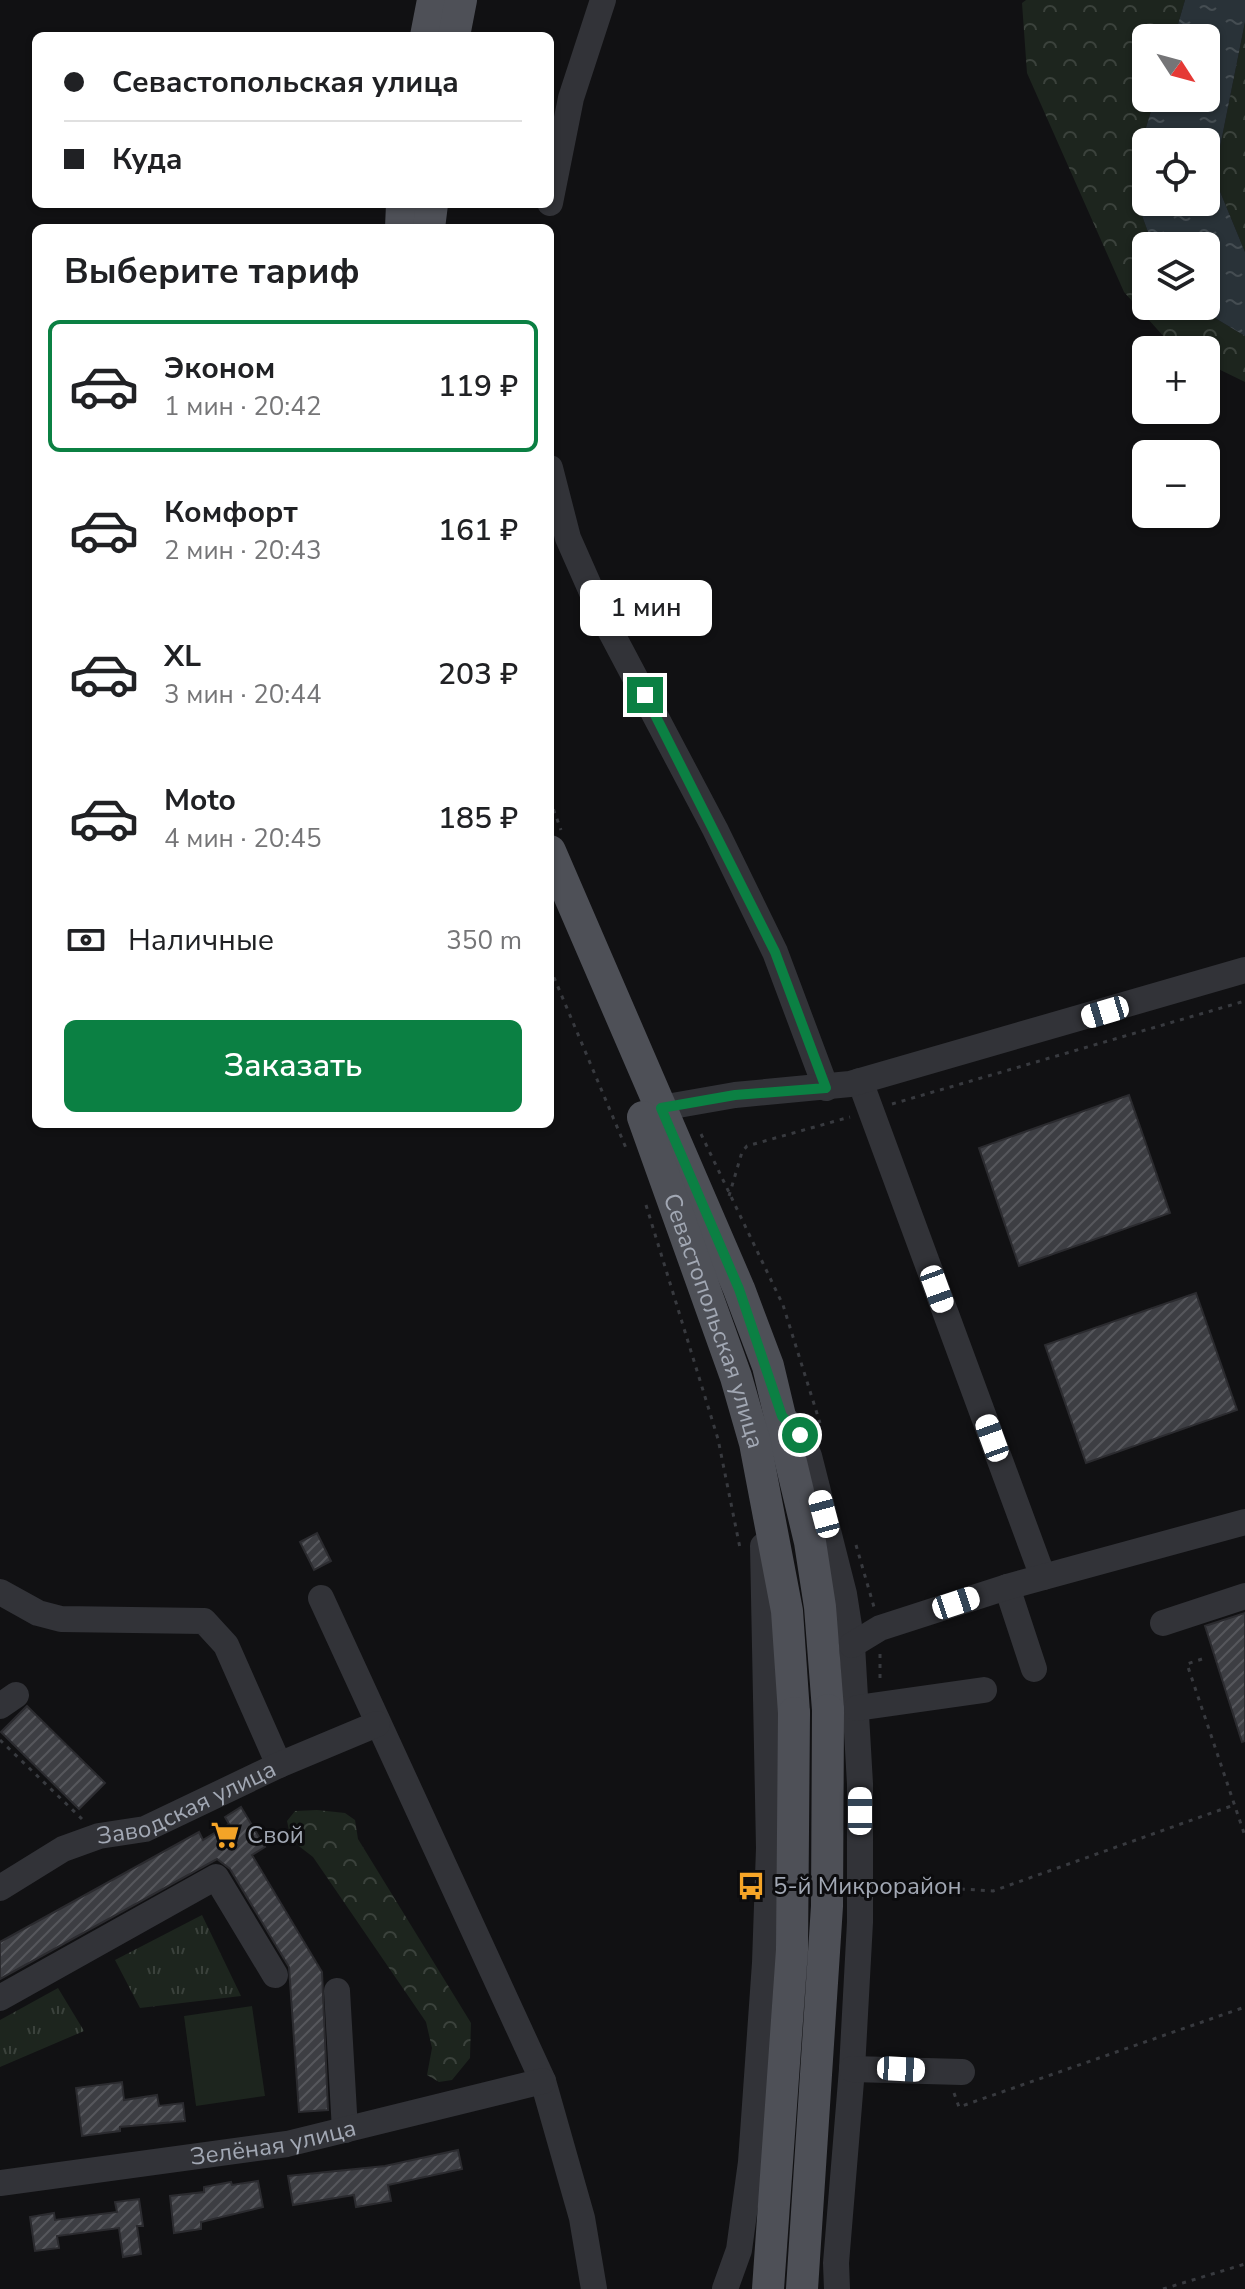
<!DOCTYPE html>
<html lang="ru">
<head>
<meta charset="utf-8">
<style>
  body { margin:0; font-family:"Nunito Sans",sans-serif; background:#f6f6f6; color:#202124; height:100vh; display:flex; flex-direction:column; font-size:30px; white-space:nowrap }
  * { box-sizing:border-box; margin:0 }
  p { font-size:26px; color:#757577 }
  .icon { flex:none; width:44px; height:44px; fill:none; stroke:currentColor; stroke-width:2; stroke-linecap:round; stroke-linejoin:round }
  .map { position:relative; flex:1; overflow:hidden }
  .sheet { position:absolute; left:32px; top:224px; width:522px; height:904px; display:flex; flex-direction:column; background:#fff; border-radius:12px; box-shadow:0 2px 6px #0004 }
  .sheet>* { flex:none }
  .guide { position:absolute; left:32px; top:32px; width:522px; height:176px; border-radius:12px; box-shadow:0 2px 6px #0004; display:grid; align-content:center; height:176px; padding:0 32px; background:#fff }
  .needle { width:52px; rotate:126deg }
  .controls { position:absolute; left:1132px; top:24px; display:grid; gap:16px }
  .controls a { display:grid; place-items:center; width:88px; height:88px; border-radius:12px; background:#fff; box-shadow:0 2px 6px #0004; font-size:40px }
  .end { position:absolute; width:36px; height:36px; margin:-18px; border:10px solid #0b8043; background:#fff; box-shadow:0 0 0 4px #fff }
  .from { border-radius:50% }
  .bubble { position:absolute; height:56px; border-radius:12px; background:#fff; box-shadow:0 2px 6px #0004; font-size:26px; font-weight:600; line-height:56px; text-align:center }
  .car { position:absolute; width:24px; height:48px; margin:-24px -12px; border-radius:10px; box-shadow:0 0 6px 2px #0007; background:linear-gradient(#fff 24%,#345 0 40%,#fff 0 76%,#345 0 86%,#fff 0) }
  .guide b { display:flex; align-items:center; gap:28px; height:76px; font-size:30px }
  .guide b+b { border-top:2px solid #e0e0e0 }
  .guide i { width:20px; height:20px; background:#202124 }
  ul { padding:0; list-style:none }
  li { display:flex; align-items:center; gap:24px; height:132px; margin:0 16px 12px; padding:0 16px; border:4px solid transparent; border-radius:12px }
  li div { flex:1 }
  li b { display:block; font-size:30px }
  li em { font-style:normal; font-weight:600 }
  li.selected { border-color:#0b8043 }
  li>.icon { width:72px; height:72px; stroke-width:1.5 }
  h2 { padding:0 32px; font-size:36px; line-height:96px }
  .pay { display:flex; align-items:center; gap:20px; height:88px; padding:0 32px; font-size:30px }
  .pay p { margin-inline-start:auto }
  .cta { display:flex; gap:16px; margin-top:auto; padding:16px 32px }
  .cta a { flex:1; height:92px; border-radius:12px; background:#0b8043; color:#fff; font-size:32px; font-weight:600; line-height:92px; text-align:center }
  .map>svg:first-child { display:block }
  .green { fill:#1d251e }
  .forest { fill:url(#forest-crowns) }
  .park { fill:url(#park-tufts) }
  .water { fill:url(#water-ripples); fill-rule:evenodd }
  .building { fill:url(#building-hatch); stroke:#2b2b2f; stroke-width:2 }
  .lines { fill:none; stroke-linecap:round; stroke-linejoin:round }
  .path { stroke:#383a3f; stroke-width:3; stroke-dasharray:4 6; stroke-linecap:butt }
  .minor { stroke:#323338; stroke-width:26 }
  .major { stroke:#4e5057; stroke-width:32 }
  .major-bridge { stroke:#4e5057; stroke-width:32 }
  .route { stroke:#0b8043; stroke-width:10 }
  .labels { text-anchor:middle; stroke-width:6; stroke-linejoin:round; paint-order:stroke }
  .street-label { font-size:24px; fill:#a2a8b4; stroke:#0c0c0e }
  .poi-label { font-size:24px; fill:#a2a8b4; stroke:#0c0c0e; text-anchor:start }
</style>
</head>
<body>
<div class="map">
<svg width="1245" height="2289" viewBox="0 0 1245 2289">
  <defs>
    <pattern id="forest-crowns" width="20" height="18" patternUnits="userSpaceOnUse" patternTransform="scale(2)"><rect width="20" height="18" fill="#1d251e"/><path d="M2 6a3 3 0 1 1 6 0M12 15a3 3 0 1 1 6 0" fill="none" stroke="#3b423c"/></pattern>
    <pattern id="park-tufts" width="24" height="20" patternUnits="userSpaceOnUse" patternTransform="scale(2)"><rect width="24" height="20" fill="#1d251e"/><path d="M3 7l-1-3M5 7V3M7 7l1-3M15 17l-1-3M17 17v-4M19 17l1-3" fill="none" stroke="#3b423c"/></pattern>
    <pattern id="water-ripples" width="26" height="14" patternUnits="userSpaceOnUse" patternTransform="scale(2)"><rect width="26" height="14" fill="#293238"/><path d="M2 4q2-2 4 0t4 0M15 11q2-2 4 0t4 0" fill="none" stroke="#454d52"/></pattern>
    <pattern id="building-hatch" width="6" height="6" patternUnits="userSpaceOnUse" patternTransform="scale(2)"><rect width="6" height="6" fill="#3d3e43"/><path d="M-1 1l2-2M0 6l6-6M5 7l2-2" fill="none" stroke="#56575c"/></pattern>
  </defs>
  <rect width="100%" height="100%" fill="#111113"/>
  <path class="green" d="M252 2006 265 2096 196 2106 184 2016Z"/>
  <path class="forest" d="M1026 0H1185L1174 38H1146V98H1155L1144 134 1136 199 1153 246H1146V306H1195L1245 336V382L1206 363V350L1173 347 1124 292 1027 73 1022 3Z
    M1245 22V252L1214 177Z
    M317 1810 345 1813 355 1820 358 1839 471 2023 470 2058 452 2080 439 2082 427 2075 432 2048 426 2022 313 1857 291 1840 287 1821 295 1811Z"/>
  <path class="park" d="M202 1915 241 1996 140 2008 115 1960Z
    M58 1988 84 2031 0 2067V2020Z"/>
  <path class="water" d="M1185 0H1245V22L1214 177 1245 252V336L1195 306H1206V246H1153L1136 199 1144 134 1155 98H1206V38H1174ZM1146 142H1206V202H1146Z"/>
  <path class="building" d="M1129 1095 1170 1213 1019 1266 979 1148Z
    M1196 1293 1237 1410 1086 1463 1045 1345Z
    M317 1533 331 1561 314 1570 300 1542Z
    M1245 1613V1741L1242 1742 1205 1626Z
    M27 1706 105 1783 79 1809 1 1732Z
    M241 1807 265 1847 252 1855 322 1972 328 2110 299 2112 289 1967 230 1869 217 1859 0 1979V1942L199 1832 203 1840 229 1824 225 1817Z
    M122 2082 124 2100 157 2095 159 2106 183 2103 185 2121 120 2127V2131L82 2136 76 2088Z
    M458 2150 462 2169 388 2185 391 2201 356 2207 354 2195 293 2205 288 2176 385 2166Z
    M258 2181 263 2207 201 2222V2229L174 2233 170 2196 204 2192V2187L231 2182 232 2185Z
    M139 2199 143 2226H137L141 2254 123 2257 119 2228 57 2236 59 2248 35 2251 30 2217 54 2213 55 2220 117 2212 115 2202Z"/>
  <g class="lines">
    <path class="path" d="M550 800 561 830
      M550 968 626 1148
      M892 1104 1245 1001
      M701 1134 783 1305 820 1423
      M729 1196 742 1152 747 1146 850 1117
      M646 1205 718 1439 740 1548
      M856 1545 874 1607
      M880 1654V1682
      M1202 1659 1187 1664 1245 1836
      M0 1740 82 1819
      M881 1884 993 1891 1234 1805
      M954 2093 959 2107 1245 2007
      M1163 2289 1245 2264"/>
    <g class="minor">
      <path d="M550 203 571 98 603 0"/>
      <path d="M550 468 568 538 602 615 715 829 775 952 826 1088"/>
      <path d="M860 1081 1043 1577"/>
      <path d="M661 1108 735 1095 850 1084 1245 970"/>
      <path d="M782 1416 800 1435 809 1456 844 1594 852 1645 860 1784V1922L852 2069 836 2263 837 2289"/>
      <path d="M1007 1587 1034 1669"/>
      <path d="M0 1592 38 1613 61 1619 204 1621 226 1645 279 1765"/>
      <path d="M321 1598 543 2081 582 2218 594 2289"/>
      <path d="M1163 1623 1245 1596"/>
      <path d="M852 1645 880 1628 1007 1587 1245 1522"/>
      <path d="M0 1706 16 1695"/>
      <path d="M857 1708 984 1690"/>
      <path id="s1" d="M0 1888 63 1849 99 1836 145 1829 279 1765 377 1724"/>
      <path d="M337 1991 345 2130"/>
      <path d="M0 1998 216 1877 275 1975"/>
      <path d="M852 2069 962 2072"/>
      <path id="s2" d="M0 2183 287 2144 543 2081"/>
      <path d="M725 2289 739 2250 751 2162 765 1963 769 1848 763 1546"/>
    </g>
    <g class="major">
      <path d="M426 36 433 0"/>
      <path d="M454 36 461 0"/>
      <path d="M401 228 402 204"/>
      <path d="M429 228 432 204"/>
      <path d="M550 851 739 1289 768 1366 810 1542 820 1607 828 1710"/>
      <path id="s3" d="M643 1117 736 1377 755 1443 787 1611 794 1713"/>
    </g>
    <path class="major-bridge" d="M768 2289 792 1950 794 1713
      M802 2289 827 1906 828 1710"/>
  </g>
  <g class="lines">
    <path class="route" d="M645 695 775 952 826 1088 735 1095 661 1108 739 1289 782 1416 800 1435"/>
  </g>
  <defs>
    <symbol id="supermarket-bare" viewBox="-9 -9 18 18"><path d="M-6-5.5h2.5l.6 2H6L4.5 2H-2.5L-4.4-4H-6ZM-1.5 3.2a1.3 1.3 0 1 0 .1 0ZM3 3.2a1.3 1.3 0 1 0 .1 0Z" fill="#f4a427" stroke="#0c0c0e" stroke-width="2.5" paint-order="stroke"/></symbol>
    <symbol id="bus-bare" viewBox="-9 -9 18 18"><path d="M-5-6H5V4H4V6H2V4H-2V6H-4V4H-5ZM-3.5-4V0h7V-4ZM-3.5 1.2v1.5H-2V1.2ZM2 1.2v1.5H3.5V1.2Z" fill="#f4a427" stroke="#0c0c0e" stroke-width="2.5" paint-order="stroke"/></symbol>
  </defs>
  <g fill-rule="evenodd">
    <use href="#supermarket-bare" x="205" y="1815" width="40" height="40"/>
    <use href="#bus-bare" x="731" y="1866" width="40" height="40"/>
  </g>
  <g class="labels">
    <g class="street-label">
      <text dy="8" stroke="none"><textPath href="#s3" startOffset="216">Севастопольская улица</textPath></text>
      <text dy="8" stroke="none"><textPath href="#s1" startOffset="206">Заводская улица</textPath></text>
      <text dy="8" stroke="none"><textPath href="#s2" startOffset="276">Зелёная улица</textPath></text>
    </g>
    <g class="poi-label">
      <text x="247" y="1843">Свой</text>
      <text x="773" y="1894">5-й Микрорайон</text>
    </g>
  </g>
</svg>
<div class="controls">
<a><svg class="needle" viewBox="-14 -14 28 28"><path d="M0-13l5 13h-10z" fill="#e53935"/><path d="M0 13l5-13h-10z" fill="#757577"/></svg></a>
<a><svg class="icon" aria-label="locate" viewBox="0 0 24 24"><circle cx="12" cy="12" r="6"/><path d="M12 2v4M12 18v4M2 12h4M18 12h4"/></svg></a>
<a><svg class="icon" aria-label="layers" viewBox="0 0 24 24"><path d="M12 4l9 5-9 5-9-5zM3 14l9 5 9-5"/></svg></a>
<a>+</a>
<a>−</a>
</div>
<i class="end from" style="left:800px;top:1435px"></i>
<i class="end" style="left:645px;top:695px"></i>
<div class="bubble" style="left:580px;top:580px;width:132px">1 мин</div>
<i class="car" style="left:1105px;top:1012px;rotate:253deg"></i>
<i class="car" style="left:937px;top:1289px;rotate:160deg"></i>
<i class="car" style="left:992px;top:1438px;rotate:340deg"></i>
<i class="car" style="left:824px;top:1514px;rotate:345deg"></i>
<i class="car" style="left:956px;top:1603px;rotate:72deg"></i>
<i class="car" style="left:860px;top:1811px;rotate:0deg"></i>
<i class="car" style="left:901px;top:2069px;rotate:93deg"></i>
<div class="guide">
<b><i class="from"></i>Севастопольская улица</b>
<b><i></i>Куда</b>
</div>
<section class="sheet">
<h2>Выберите тариф</h2>
<ul>
<li class="selected"><svg class="icon" aria-label="car" viewBox="0 0 24 24"><path d="M5 17H2v-5l4-1 3-4h7l3 4 3 1v5h-3M9 17h6M6 11h13"/><circle cx="7" cy="17" r="2"/><circle cx="17" cy="17" r="2"/></svg><div><b>Эконом</b><p>1 мин · 20:42</p></div><em>119 ₽</em></li>
<li><svg class="icon" aria-label="car" viewBox="0 0 24 24"><path d="M5 17H2v-5l4-1 3-4h7l3 4 3 1v5h-3M9 17h6M6 11h13"/><circle cx="7" cy="17" r="2"/><circle cx="17" cy="17" r="2"/></svg><div><b>Комфорт</b><p>2 мин · 20:43</p></div><em>161 ₽</em></li>
<li><svg class="icon" aria-label="car" viewBox="0 0 24 24"><path d="M5 17H2v-5l4-1 3-4h7l3 4 3 1v5h-3M9 17h6M6 11h13"/><circle cx="7" cy="17" r="2"/><circle cx="17" cy="17" r="2"/></svg><div><b>XL</b><p>3 мин · 20:44</p></div><em>203 ₽</em></li>
<li><svg class="icon" aria-label="car" viewBox="0 0 24 24"><path d="M5 17H2v-5l4-1 3-4h7l3 4 3 1v5h-3M9 17h6M6 11h13"/><circle cx="7" cy="17" r="2"/><circle cx="17" cy="17" r="2"/></svg><div><b>Moto</b><p>4 мин · 20:45</p></div><em>185 ₽</em></li>
</ul>
<div class="pay"><svg class="icon" aria-label="cash" viewBox="0 0 24 24"><path d="M3 7h18v10H3z"/><circle cx="12" cy="12" r="2"/></svg>Наличные<p>350 m</p></div>
<div class="cta"><a>Заказать</a></div>
</section>
</div>
</body>
</html>
